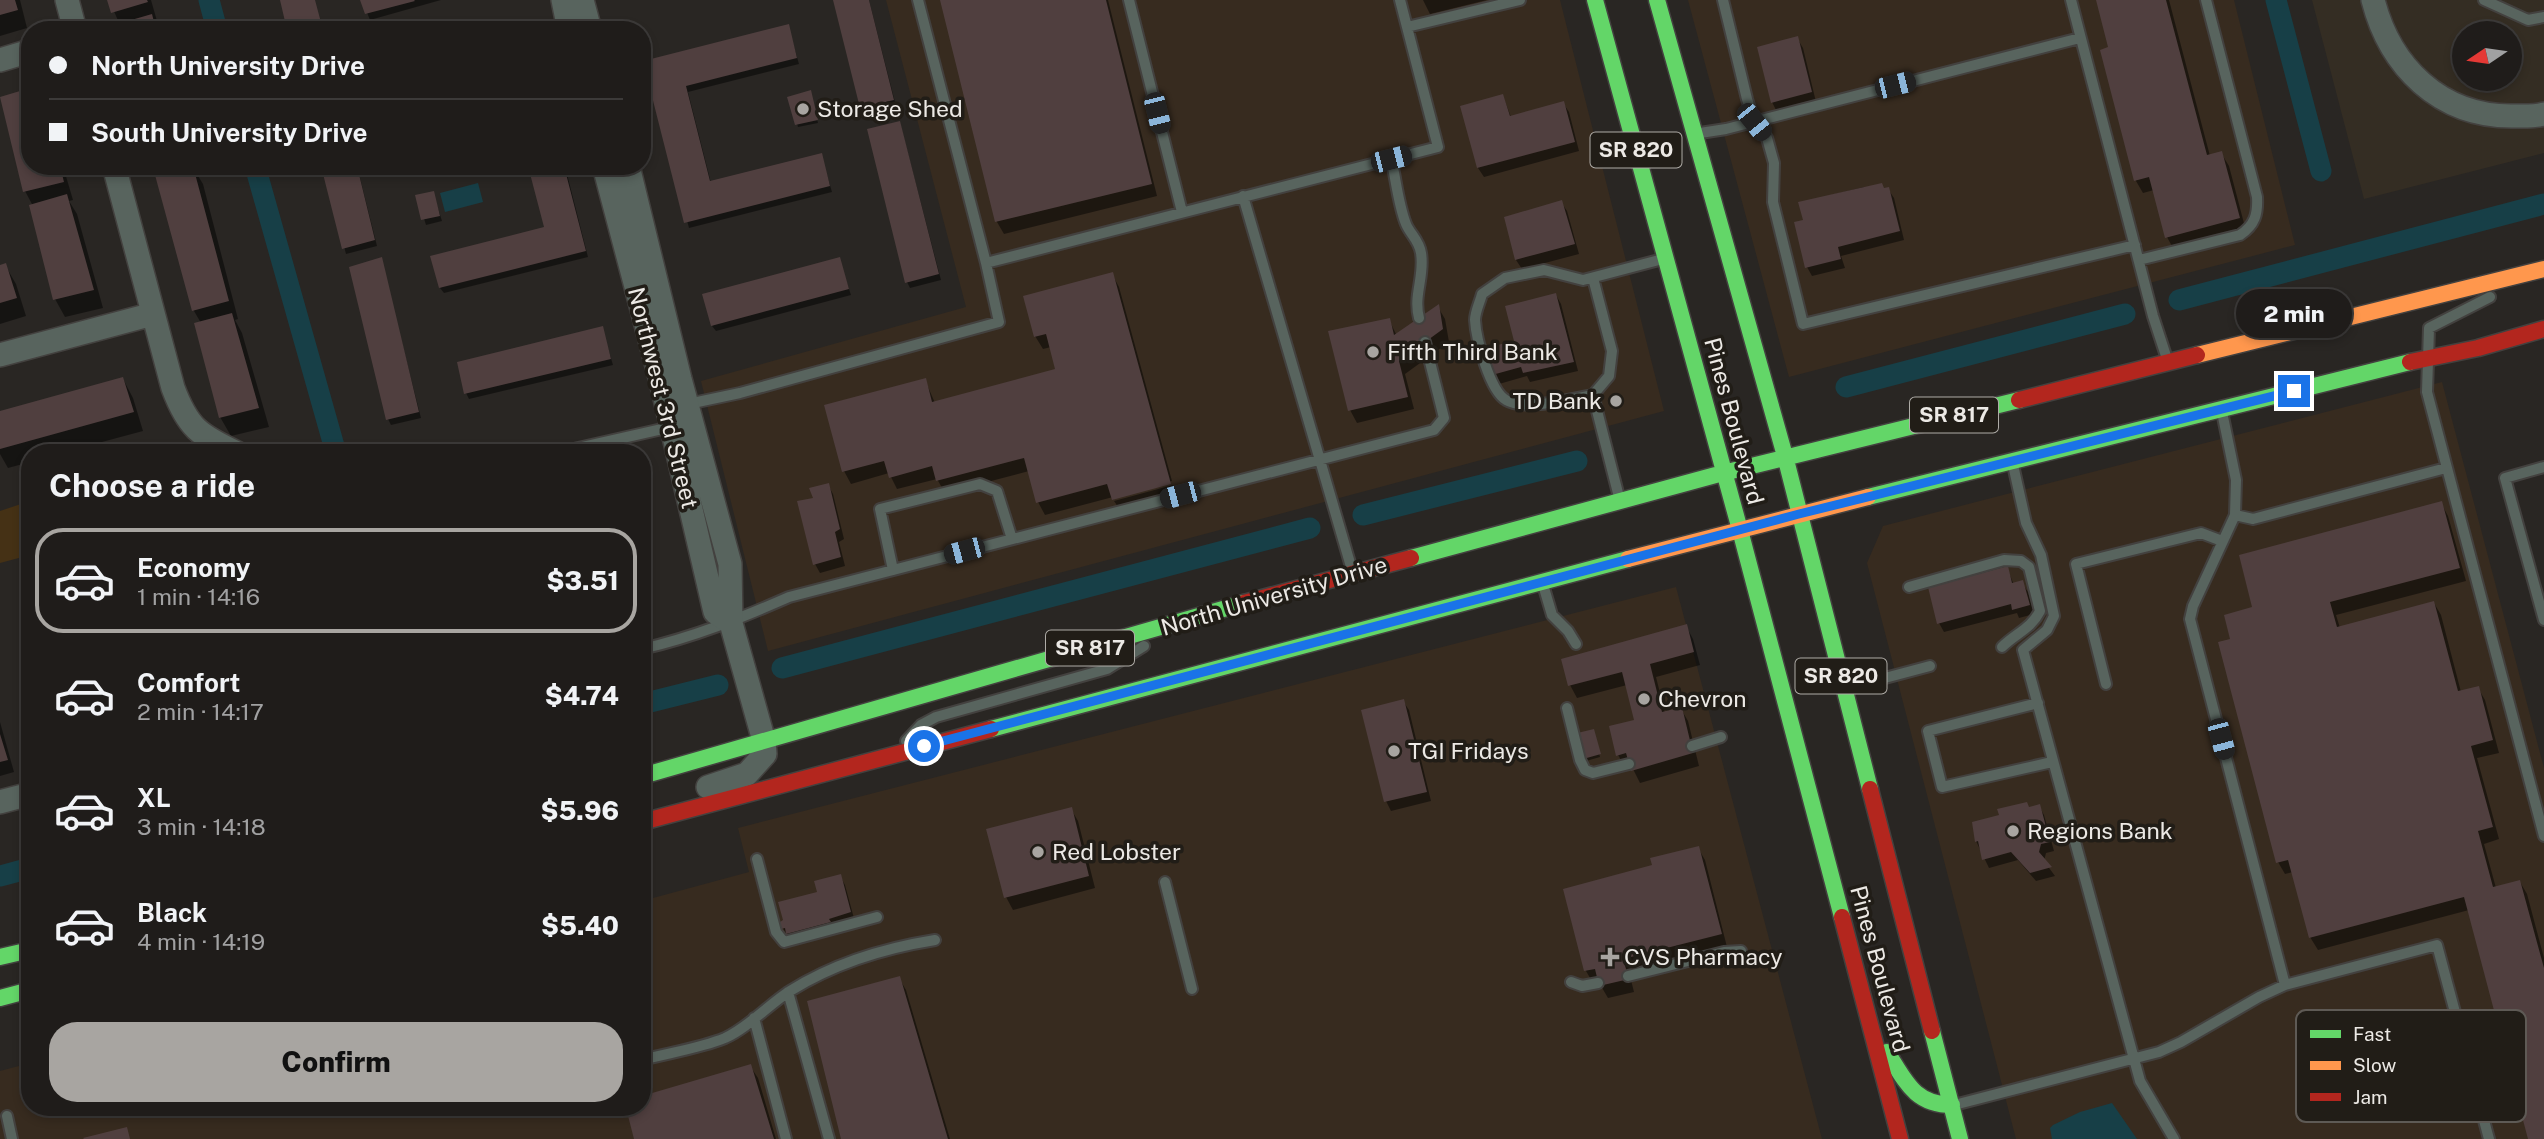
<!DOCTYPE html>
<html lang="en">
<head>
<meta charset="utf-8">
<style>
  body { margin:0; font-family:"Public Sans",sans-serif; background:#2c2927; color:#f1f3f6; height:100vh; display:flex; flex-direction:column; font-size:26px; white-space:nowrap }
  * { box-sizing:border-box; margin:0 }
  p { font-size:23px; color:#a1a1a2 }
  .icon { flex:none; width:38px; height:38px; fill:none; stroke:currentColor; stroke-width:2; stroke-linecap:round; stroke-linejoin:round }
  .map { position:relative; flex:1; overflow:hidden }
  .drawer { position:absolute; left:21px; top:444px; width:630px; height:672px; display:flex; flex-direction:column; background:#1f1c1a; border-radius:28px; box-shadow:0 4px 10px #0003,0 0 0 2px #3c3a39 }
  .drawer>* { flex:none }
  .banner { position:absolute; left:21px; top:21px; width:630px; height:154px; border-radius:28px; box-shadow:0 4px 10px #0003,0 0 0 2px #3c3a39; display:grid; align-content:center; height:154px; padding:0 28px; background:#1f1c1a }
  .needle { width:46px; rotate:257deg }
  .controls { position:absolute; left:2452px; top:21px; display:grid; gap:14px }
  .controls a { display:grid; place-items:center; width:70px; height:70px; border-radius:50%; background:#1f1c1a; box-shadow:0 4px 10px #0003,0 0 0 2px #3c3a39; font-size:35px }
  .end { position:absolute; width:32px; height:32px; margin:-16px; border:9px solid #1a73e8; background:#fff; box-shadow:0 0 0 4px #fff }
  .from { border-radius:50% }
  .bubble { position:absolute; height:49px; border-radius:24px; background:#1f1c1a; box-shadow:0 4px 10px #0003,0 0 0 2px #3c3a39; font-size:23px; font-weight:800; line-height:49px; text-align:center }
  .car { position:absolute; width:21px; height:42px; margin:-21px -10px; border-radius:9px; box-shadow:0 0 5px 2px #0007; background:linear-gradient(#222 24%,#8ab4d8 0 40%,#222 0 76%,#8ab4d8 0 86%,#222 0) }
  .banner b { display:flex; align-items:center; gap:24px; height:66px; font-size:26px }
  .banner b+b { border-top:2px solid #3c3a39 }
  .banner i { width:18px; height:18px; background:#f1f3f6 }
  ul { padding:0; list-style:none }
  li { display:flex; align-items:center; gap:21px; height:105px; margin:0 14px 10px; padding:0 14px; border:4px solid transparent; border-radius:28px }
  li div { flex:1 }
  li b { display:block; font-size:26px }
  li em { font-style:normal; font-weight:800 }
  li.active { border-color:#a8a5a1 }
  li>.icon { width:63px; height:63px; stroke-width:1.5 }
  h2 { padding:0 28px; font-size:32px; line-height:84px }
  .action { display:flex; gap:14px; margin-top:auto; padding:14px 28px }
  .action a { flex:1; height:80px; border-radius:28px; background:#a8a5a1; color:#111; font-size:28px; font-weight:800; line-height:80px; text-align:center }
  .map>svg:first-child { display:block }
  .commercial { fill:#372b1f }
  .built { fill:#342d23; fill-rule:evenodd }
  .green { fill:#453115 }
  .water { fill:#173f47 }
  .shadow { fill:#0007 }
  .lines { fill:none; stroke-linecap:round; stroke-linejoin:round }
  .canal { stroke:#173f47; stroke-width:21 }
  .building { fill:#503f3f }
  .lane-casing { stroke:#43413f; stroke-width:14 }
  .street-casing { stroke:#43413f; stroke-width:26 }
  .fast-casing { stroke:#43413f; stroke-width:19 }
  .slow-casing { stroke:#43413f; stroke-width:19 }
  .jam-casing { stroke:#43413f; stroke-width:19 }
  .lane { stroke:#58645e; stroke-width:10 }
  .street { stroke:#58645e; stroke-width:23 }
  .fast { stroke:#63d668; stroke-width:16 }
  .slow { stroke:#ff974d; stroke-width:16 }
  .jam { stroke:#b3261e; stroke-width:16 }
  .route { stroke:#1a73e8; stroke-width:9 }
  .poi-dot { fill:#a8a5a1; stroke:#211d17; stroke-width:2.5 }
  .labels { text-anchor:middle; stroke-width:7; stroke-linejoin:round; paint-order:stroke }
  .shield { fill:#211d17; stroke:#afaca7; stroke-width:2 }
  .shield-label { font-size:21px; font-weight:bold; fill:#ece9e5 }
  .poi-label { font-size:23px; fill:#ece9e5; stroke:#211d17; text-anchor:start }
  .street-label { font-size:23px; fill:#ece9e5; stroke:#211d17 }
  .key { fill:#211d17; stroke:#5e5a55; stroke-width:2 }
  .key-label { font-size:19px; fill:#ece9e5 }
</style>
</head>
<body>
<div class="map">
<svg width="2544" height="1139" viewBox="0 0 2544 1139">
  <rect width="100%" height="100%" fill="#292623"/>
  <path class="commercial" d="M886 0H1560L1664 411 768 651 701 381 966 307Z
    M1688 0H2234L2295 245 1789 377Z
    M2442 382 2544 768V1139H2016L1867 563 1883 526Z
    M1676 587 1822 1139H0V1071L30 1063V1108H642V901L749 872 738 828Z"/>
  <path class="built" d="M2312 0H2544V153L2364 199ZM2464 33H2510V79H2464Z"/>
  <path class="green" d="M30 501V555L0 563V511Z"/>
  <path class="water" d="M478 183 483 202 445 212 440 193Z
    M2112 1103 2137 1139H2052L2050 1128 2053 1125 2080 1112Z"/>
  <path class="shadow" d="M0 0H20L27 28 0 36Z
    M109 0H151L157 21 155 22 159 30H117L120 25Z
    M362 0H441L370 20Z
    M835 0H869L896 106 865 113 862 108Z
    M942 0H1108L1157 196 1004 234 997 222Z
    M1423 0H1487L1430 14Z
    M2098 0H2169L2210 156 2221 153 2229 166 2246 231 2174 250 2167 237 2154 190 2143 193 2136 181 2102 51 2111 49Z
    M788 26 799 64 688 92 711 183 821 155 832 192 689 228 645 62Z
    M1797 38 1803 48 1816 102 1777 112 1772 102Z
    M811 94 818 123 798 127 790 98Z
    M1503 96 1511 117 1563 103 1569 112 1579 151 1484 177 1478 168 1462 107Z
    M900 123 941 280 910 288 907 282Z
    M30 166H63L73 200 69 201 77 214 103 308 65 317 55 299 33 206 25 191Z
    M157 166H197L198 170 195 171 203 184 238 319 235 320 242 333 269 427 231 436 220 417 201 323 194 311 157 176 162 174Z
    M323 166H357L377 246 346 254Z
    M530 166H565L588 257 444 293 440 288 546 229Z
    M1864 187 1888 189 1894 198 1904 240 1841 256 1845 268 1812 276 1807 267 1805 221 1800 203Z
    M433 193 442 221 426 225 417 196Z
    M1561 202 1567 211 1579 254 1522 269 1516 260Z
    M839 259 851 295 716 331 712 326Z
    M381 260 421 418 391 425 388 419Z
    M5 265 16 284 26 316 0 324V267Z
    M1112 274 1119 287 1172 481 1114 497V500L1113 497 1045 515 1038 502 1029 471 945 493 937 479 897 489 889 473 851 484 844 471 925 380 935 403 1058 371 1051 347 1043 349 1035 336Z
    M1556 295 1561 304 1578 371 1530 382 1527 376 1499 384 1494 375 1516 343Z
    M1438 307 1445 319 1449 342 1405 374 1414 409 1357 423 1350 410 1389 320 1397 336Z
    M602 328 613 365 469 399 466 393Z
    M123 379 133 398 143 431 61 453H30V462L8 468 0 454V413Z
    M828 485 833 494 844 539 839 542 845 566 820 573 815 564V499Z
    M1173 485 1176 496 1121 511 1114 501Z
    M2441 503 2448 516 2466 581 2336 615 2340 628 2434 603 2441 615 2461 692 2478 688 2485 700 2499 753 2477 758 2499 839 2484 844 2496 888 2520 882 2527 894 2544 958V1139H2530L2469 910 2318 950 2310 937 2293 872 2285 874 2278 862 2232 640 2254 608Z
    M2007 568 2014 585 2022 583 2028 592 2034 614 2019 618 2017 613 1944 632 1939 623 1975 577Z
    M1686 626 1693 639 1700 665 1656 677 1665 713 1681 709 1688 721 1699 766 1640 783 1631 765 1625 767 1618 755 1636 721 1627 685 1577 698 1570 685Z
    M1403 701 1409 710 1431 801 1391 811 1386 801Z
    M0 722 14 772 0 776Z
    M1594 733 1600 757 1579 763Z
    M2039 806 2044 815 2054 851 2046 853 2044 861 2055 876 2036 881 2018 860 1989 868 1976 841 2029 808Z
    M1071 809 1078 821 1095 888 1013 910 1006 897Z
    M1698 848 1705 860 1727 947 1629 972 1634 992 1608 998 1601 986 1593 983 1586 971 1654 867Z
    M840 876 845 885 855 922 788 937 783 928Z
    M899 978 906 990 950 1139H843Z
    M750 1066 758 1078 776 1139H636L628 1108H642Z
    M433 1108H459L437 1114Z"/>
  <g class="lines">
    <path class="canal" d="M209 0 217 30
      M2276 0 2321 171
      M255 166 336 453
      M2179 300 2544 204
      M1846 387 2125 314
      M1363 515 1577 461
      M782 668 1310 528
      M642 704 718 685
      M0 876 30 868"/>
  </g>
  <path class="building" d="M0 0H15L18 10 0 15Z
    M107 0H147L148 2 111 13Z
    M280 0H315L323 30H287Z
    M360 0H414L415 1 365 14Z
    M833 0H869L894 100 860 108Z
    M940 0H1106L1152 184 995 222Z
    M2096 0H2166L2207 155 2222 151 2240 218 2165 238 2149 177 2134 181 2100 50 2108 47Z
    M152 14 156 30H116L114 25Z
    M789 24 797 58 686 86 710 181 822 153 830 186 684 223 643 61Z
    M1798 36 1812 92 1771 103 1757 47Z
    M30 88V166H60L64 182 23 192 0 97Z
    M811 90 818 120 795 125 787 97Z
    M1503 94 1510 116 1564 101 1575 142 1477 168 1460 106Z
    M900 121 939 274 905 283 867 129Z
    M184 166H193L229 301 192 311 155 175Z
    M321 166H357L375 240 342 249Z
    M528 166H564L586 251 439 288 430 256 544 227Z
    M1882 183 1884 188 1889 187 1900 231 1838 247 1841 259 1805 268 1794 222 1803 220 1798 202Z
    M434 191 440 216 421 220 415 195Z
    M67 194 94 290 53 300 29 205Z
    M1562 200 1575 244 1515 260 1504 217Z
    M382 257 419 412 386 420 349 267Z
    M840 257 849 289 711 326 702 294Z
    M6 263 17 298 0 303V265Z
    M1113 272 1171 484 1112 500 1107 484 1036 503 1024 458 936 481 932 466 889 478 884 461 842 472 824 405 926 378 932 402 1055 369 1046 334 1034 337 1023 296Z
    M1556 293 1574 362 1523 373 1521 367 1492 375 1485 348 1514 341 1505 306Z
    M1439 304 1443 329 1399 361 1408 397 1348 411 1328 331 1390 318 1394 335Z
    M232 313 259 408 219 418 194 323Z
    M603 326 611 359 464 394 457 362Z
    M123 377 134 412 0 449V411Z
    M829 483 840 529 835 532 841 557 813 565 797 501 813 498 809 488Z
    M2442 501 2460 568 2330 602 2337 627 2434 601 2458 691 2479 686 2493 740 2471 746 2493 827 2478 831 2493 887 2520 880 2544 968V1139H2528L2464 897 2309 938 2288 860 2276 863 2218 642 2230 639 2224 615 2252 607 2239 555Z
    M2008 566 2012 583 2023 580 2030 605 2012 610 2011 604 1937 624 1928 587 1947 582V579L1974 572 1975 575Z
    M1687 624 1694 652 1650 664 1662 712 1682 707 1693 753 1631 771 1626 753 1616 756 1609 726 1634 720 1622 672 1568 686 1561 659Z
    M1404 699 1427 792 1384 802 1361 710Z
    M1594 729 1601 754 1576 761 1569 735Z
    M0 734 8 760 0 762Z
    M2027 802 2029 807 2040 804 2050 842 2041 844 2039 852 2052 867 2030 873 2011 852 1982 860 1978 841 1975 842 1972 822 1999 815 1997 809Z
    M1072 807 1089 876 1004 898 986 829Z
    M1699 846 1722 934 1623 959 1629 979 1599 986 1595 969 1584 971 1563 889 1652 865 1650 858Z
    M841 874 851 912 829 919 831 922 786 934 785 928 781 929 780 922 783 920 778 902 817 892 814 881Z
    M900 976 948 1139H841L807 1001Z
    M751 1064 774 1139H634L626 1108H642V1096Z
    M127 1127 130 1139H84L83 1138Z"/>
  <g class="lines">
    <defs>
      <path id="lane" d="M918 0 986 263
        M1129 0 1182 212
        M1723 0 1747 99 1754 122 1767 138 1774 163 1773 202 1803 324 2135 245
        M2071 0 2153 316 2167 359
        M2484 0 2528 20 2544 17
        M1407 27 1520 0
        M1700 133 1726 129 2080 38
        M1391 158C1396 179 1398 204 1406 224 1410 234 1419 240 1421 253 1425 276 1413 295 1419 318
        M1243 196 1352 570
        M2139 260 2240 235C2255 225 2258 214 2257 197L2206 0
        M1593 278 1612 351 1609 376 1593 395C1573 399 1524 411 1506 400 1490 391 1476 339 1475 320 1475 312 1480 302 1482 294L1505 278 1544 270 1583 280 1659 260
        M2490 297 2429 328 2427 392 2544 836
        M1593 395 1619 497
        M688 404 740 393 999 322 986 263 1438 147 1400 0
        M2222 412 2236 480 2235 515 2193 606 2190 619 2285 985
        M556 453 671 427
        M2013 465 2026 523 2041 555 2054 616 2047 630 2023 650 2140 1081 2174 1139
        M2544 467 2505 478 2544 620
        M2235 515 2253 519 2446 468
        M893 570 880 509 980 484 997 491 1012 539
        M1909 587 2004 560 2021 561 2029 567 2040 611C2031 629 2016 633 2002 647
        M1544 588 1552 615 1568 631 1576 644
        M642 649C694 637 741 618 789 597L1434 430 1444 418 1425 342
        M2106 684 2076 564 2201 533 2222 541
        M1851 687 1930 666
        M2038 703 1928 731 1942 787 2052 762
        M1567 708 1580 760 1585 770 1593 773 1629 764
        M906 741 921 725 936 717 1107 669 1144 646
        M1692 746 1721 737
        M757 859 776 932 784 942 877 917
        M1165 882 1192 989
        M1628 976 1724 952 1741 951
        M1571 982 1582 986 1598 983
        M788 992 829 1139
        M754 1018 786 1139
        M642 1060C668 1053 701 1048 725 1038 749 1027 768 1005 790 991 833 964 885 948 935 940
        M1958 1104 2159 1052 2181 1042 2259 997 2285 985 2437 945 2489 1139
        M7 1116 12 1139"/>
      <path id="street" d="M67 0 75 30
        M563 0 569 30
        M582 0 590 30
        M2373 0C2390 67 2440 116 2511 116 2522 116 2534 117 2544 114
        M0 60 30 51
        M114 166 173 388C188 428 199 435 237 453
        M604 166 661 381 715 612 731 623 764 741 765 754 747 774 708 787
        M628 166 680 379 730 564 731 623
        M0 355 153 314
        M0 802 30 794"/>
      <path id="fast" d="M1595 0 1740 530 1842 917
        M1657 0 1785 456 1870 789
        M1868 497 2410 362
        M1411 558 1723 473 2019 400
        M991 729 1628 559
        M642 776 1244 603
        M0 957 30 950
        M0 998 30 990
        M1932 1031 1960 1139
        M1887 1052C1905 1080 1914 1105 1952 1105"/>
      <path id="slow" d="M2197 355 2544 269
        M1628 559 1868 497"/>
      <path id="jam" d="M2410 362 2478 348 2544 329
        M2019 400 2197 355
        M1244 603 1411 558
        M1870 789 1932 1031
        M642 822 991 729
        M1842 917 1900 1139"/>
    </defs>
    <use href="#lane" class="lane-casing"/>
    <use href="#street" class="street-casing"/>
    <use href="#fast" class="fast-casing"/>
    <use href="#slow" class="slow-casing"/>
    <use href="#jam" class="jam-casing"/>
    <use href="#lane" class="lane"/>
    <use href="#street" class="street"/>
    <use href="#fast" class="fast"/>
    <use href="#slow" class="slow"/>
    <use href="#jam" class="jam"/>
  </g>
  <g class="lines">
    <path class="route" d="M924 746 1799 514 2294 391"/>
  </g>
  <g class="poi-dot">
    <circle cx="803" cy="109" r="7"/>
    <circle cx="1373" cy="352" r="7"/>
    <circle cx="1616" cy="401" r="7"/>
    <circle cx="1644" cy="699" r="7"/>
    <circle cx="1394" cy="751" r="7"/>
    <circle cx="2013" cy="831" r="7"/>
    <circle cx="1038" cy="852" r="7"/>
    <path d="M1606.5 946.5h7v7h7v7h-7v7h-7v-7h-7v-7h7z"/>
  </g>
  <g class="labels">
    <g class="shield">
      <rect x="1590.5" y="132.5" width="91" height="35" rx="5"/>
      <rect x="1910" y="397.5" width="88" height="35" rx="5"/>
      <rect x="1046" y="630.5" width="88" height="35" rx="5"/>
      <rect x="1795.5" y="658.5" width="91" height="35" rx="5"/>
    </g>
    <g class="shield-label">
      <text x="1636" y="157">SR 820</text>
      <text x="1954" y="422">SR 817</text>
      <text x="1090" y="655">SR 817</text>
      <text x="1841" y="683">SR 820</text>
    </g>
    <g class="poi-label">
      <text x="817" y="117">Storage Shed</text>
      <text x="1387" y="360">Fifth Third Bank</text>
      <text x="1602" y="409" text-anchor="end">TD Bank</text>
      <text x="1658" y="707">Chevron</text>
      <text x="1408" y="759">TGI Fridays</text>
      <text x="2027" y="839">Regions Bank</text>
      <text x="1052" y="860">Red Lobster</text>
      <text x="1624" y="965">CVS Pharmacy</text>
    </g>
    <g class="street-label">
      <text transform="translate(663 398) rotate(76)" y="8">Northwest 3rd Street</text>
      <text transform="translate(1734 421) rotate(75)" y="8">Pines Boulevard</text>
      <text transform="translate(1274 596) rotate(-16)" y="8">North University Drive</text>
      <text transform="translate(1880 969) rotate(75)" y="8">Pines Boulevard</text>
    </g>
  </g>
  <rect x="2296" y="1010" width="230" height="112" rx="10" class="key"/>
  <rect x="2310" y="1030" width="31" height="8" fill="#63d668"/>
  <rect x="2310" y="1061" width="31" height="9" fill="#ff974d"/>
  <rect x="2310" y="1093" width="31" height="8" fill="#b3261e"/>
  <g class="key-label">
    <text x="2353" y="1041">Fast</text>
    <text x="2353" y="1072">Slow</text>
    <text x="2353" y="1104">Jam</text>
  </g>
</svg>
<div class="controls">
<a><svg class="needle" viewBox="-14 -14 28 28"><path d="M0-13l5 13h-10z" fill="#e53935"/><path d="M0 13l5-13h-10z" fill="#a1a1a2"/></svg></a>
</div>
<i class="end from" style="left:924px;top:746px"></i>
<i class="end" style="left:2294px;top:391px"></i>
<div class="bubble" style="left:2236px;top:289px;width:116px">2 min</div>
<i class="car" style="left:1895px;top:85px;rotate:76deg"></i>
<i class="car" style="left:1157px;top:113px;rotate:166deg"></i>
<i class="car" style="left:1754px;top:122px;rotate:141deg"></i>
<i class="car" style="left:1391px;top:159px;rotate:76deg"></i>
<i class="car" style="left:1180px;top:495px;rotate:255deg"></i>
<i class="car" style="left:964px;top:551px;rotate:255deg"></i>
<i class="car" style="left:2221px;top:739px;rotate:165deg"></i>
<div class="banner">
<b><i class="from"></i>North University Drive</b>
<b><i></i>South University Drive</b>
</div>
<section class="drawer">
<h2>Choose a ride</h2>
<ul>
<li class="active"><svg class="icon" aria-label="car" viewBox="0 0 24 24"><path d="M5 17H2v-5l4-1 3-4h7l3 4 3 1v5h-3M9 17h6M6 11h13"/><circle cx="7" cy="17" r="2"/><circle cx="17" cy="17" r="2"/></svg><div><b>Economy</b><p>1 min · 14:16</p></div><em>$3.51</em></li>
<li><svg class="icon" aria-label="car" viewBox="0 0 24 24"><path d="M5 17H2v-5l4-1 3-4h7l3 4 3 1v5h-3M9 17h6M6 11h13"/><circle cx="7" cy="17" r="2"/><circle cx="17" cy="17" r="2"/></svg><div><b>Comfort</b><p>2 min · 14:17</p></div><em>$4.74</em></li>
<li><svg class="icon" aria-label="car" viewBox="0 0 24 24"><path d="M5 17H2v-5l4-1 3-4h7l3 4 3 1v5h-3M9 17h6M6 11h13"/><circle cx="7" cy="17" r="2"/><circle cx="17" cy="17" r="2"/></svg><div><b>XL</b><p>3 min · 14:18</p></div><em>$5.96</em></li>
<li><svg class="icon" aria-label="car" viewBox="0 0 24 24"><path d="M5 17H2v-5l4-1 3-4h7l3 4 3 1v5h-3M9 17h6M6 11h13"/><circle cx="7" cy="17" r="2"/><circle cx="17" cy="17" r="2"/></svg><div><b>Black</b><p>4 min · 14:19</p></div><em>$5.40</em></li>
</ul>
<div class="action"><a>Confirm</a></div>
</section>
</div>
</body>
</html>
